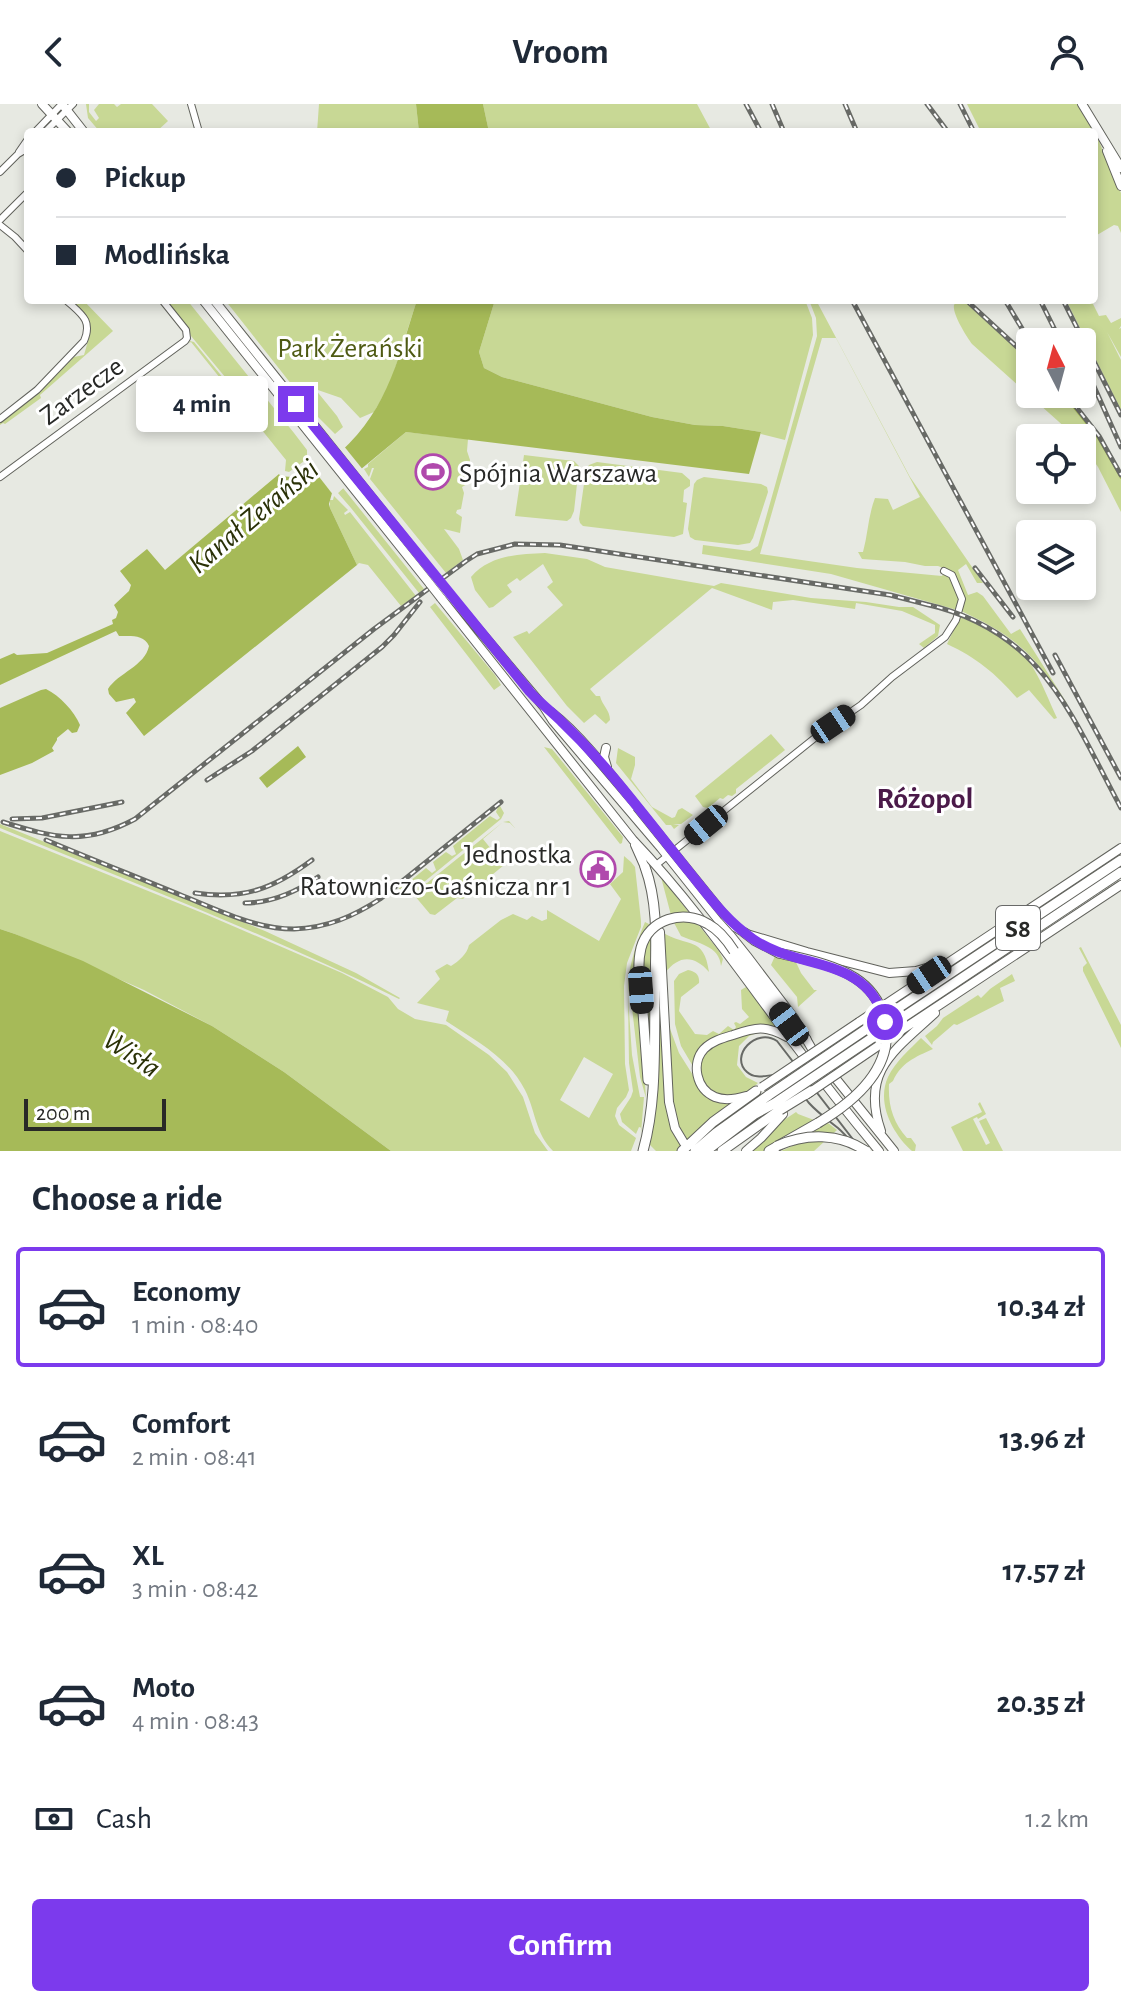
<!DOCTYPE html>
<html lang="en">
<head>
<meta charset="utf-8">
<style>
  body { margin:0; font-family:"Alegreya Sans",sans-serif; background:#f6f6f7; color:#1f2937; height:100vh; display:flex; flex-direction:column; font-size:30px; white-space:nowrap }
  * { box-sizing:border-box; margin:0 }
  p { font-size:26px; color:#747a83 }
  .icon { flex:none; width:44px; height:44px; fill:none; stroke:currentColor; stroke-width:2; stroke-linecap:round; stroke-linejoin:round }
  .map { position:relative; height:1047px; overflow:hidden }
  .sheet { display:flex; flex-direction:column; background:#fff; flex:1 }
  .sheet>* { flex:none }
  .hud { position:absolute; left:24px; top:24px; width:1074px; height:176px; border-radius:8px; box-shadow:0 4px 12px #0003; display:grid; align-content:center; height:176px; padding:0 32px; background:#fff }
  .needle { width:52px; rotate:354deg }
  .controls { position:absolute; left:1016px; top:224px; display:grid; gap:16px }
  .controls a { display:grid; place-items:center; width:80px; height:80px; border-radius:8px; background:#fff; box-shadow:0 4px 12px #0003; font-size:40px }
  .scale { position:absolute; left:24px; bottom:20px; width:142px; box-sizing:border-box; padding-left:8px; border:4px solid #282927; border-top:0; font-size:22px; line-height:28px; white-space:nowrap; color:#282927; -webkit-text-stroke:6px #fff; paint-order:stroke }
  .end { position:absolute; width:36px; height:36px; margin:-18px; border:10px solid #7c3aed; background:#fff; box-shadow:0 0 0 4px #fff }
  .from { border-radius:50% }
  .bubble { position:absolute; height:56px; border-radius:8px; background:#fff; box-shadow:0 4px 12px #0003; font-size:26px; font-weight:600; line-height:56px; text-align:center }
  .car { position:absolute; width:24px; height:48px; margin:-24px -12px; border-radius:10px; box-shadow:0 0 6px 2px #0007; background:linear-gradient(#222 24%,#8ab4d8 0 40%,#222 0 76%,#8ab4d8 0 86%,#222 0) }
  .hud b { display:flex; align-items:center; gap:28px; height:76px; font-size:30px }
  .hud b+b { border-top:2px solid #e0e1e3 }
  .hud i { width:20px; height:20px; background:#1f2937 }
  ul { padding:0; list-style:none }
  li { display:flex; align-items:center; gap:24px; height:120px; margin:0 16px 12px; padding:0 16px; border:4px solid transparent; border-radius:8px }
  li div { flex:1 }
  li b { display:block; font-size:30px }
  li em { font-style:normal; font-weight:600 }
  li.on { border-color:#7c3aed }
  li>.icon { width:72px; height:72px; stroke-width:1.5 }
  h2 { padding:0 32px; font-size:36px; line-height:96px }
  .pay { display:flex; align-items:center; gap:20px; height:88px; padding:0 32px; font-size:30px }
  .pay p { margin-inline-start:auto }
  .button { display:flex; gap:16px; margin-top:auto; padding:16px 32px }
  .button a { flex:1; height:92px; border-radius:8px; background:#7c3aed; color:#fff; font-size:32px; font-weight:600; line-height:92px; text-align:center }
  header { display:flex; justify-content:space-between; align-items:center; height:104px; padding:0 32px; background:#fff; font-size:36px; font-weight:600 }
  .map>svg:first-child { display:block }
  .green { fill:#c8d895; fill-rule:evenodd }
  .water { fill:#a6ba58 }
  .pier { fill:#e7e9e2 }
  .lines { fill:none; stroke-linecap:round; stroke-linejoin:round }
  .stream { stroke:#a6ba58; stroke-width:2 }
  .minor-casing { stroke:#61625c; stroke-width:8 }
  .major-casing { stroke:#61625c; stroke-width:10 }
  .highway-casing { stroke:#61625c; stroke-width:11 }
  .minor { stroke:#fff; stroke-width:6 }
  .major { stroke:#fff; stroke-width:8 }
  .highway { stroke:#fff; stroke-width:9 }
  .tram { stroke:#686a66; stroke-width:2 }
  .rail-casing { stroke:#686a66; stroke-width:5 }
  .rail { stroke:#fff; stroke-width:2; stroke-dasharray:6; stroke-linecap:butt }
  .major-bridge-casing { stroke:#61625c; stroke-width:10; stroke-linecap:butt }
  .highway-bridge-casing { stroke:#61625c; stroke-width:11; stroke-linecap:butt }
  .major-bridge { stroke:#fff; stroke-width:8 }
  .highway-bridge { stroke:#fff; stroke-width:9 }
  .route { stroke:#7c3aed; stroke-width:10 }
  .labels { text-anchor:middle; stroke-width:6; stroke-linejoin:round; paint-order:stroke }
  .shield { fill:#fff; stroke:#686968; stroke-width:2 }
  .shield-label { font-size:26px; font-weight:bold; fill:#282927 }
  .park-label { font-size:28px; fill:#4e5a13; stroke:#fff }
  .street-label { font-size:28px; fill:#282927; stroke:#fff }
  .poi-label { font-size:28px; fill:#282927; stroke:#fff; text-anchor:start }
  .water-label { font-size:30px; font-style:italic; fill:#2a3107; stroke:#fff }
  .neighbourhood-label { font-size:30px; font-weight:bold; fill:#4b1a49; stroke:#fff }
</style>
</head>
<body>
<header><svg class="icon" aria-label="back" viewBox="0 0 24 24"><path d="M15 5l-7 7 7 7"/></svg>Vroom<svg class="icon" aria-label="person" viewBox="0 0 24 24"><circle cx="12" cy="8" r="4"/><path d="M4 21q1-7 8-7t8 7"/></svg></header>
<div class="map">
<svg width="1121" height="1047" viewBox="0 0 1121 1047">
  <rect width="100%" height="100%" fill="#e7e9e2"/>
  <path class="green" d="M86 0H89V8L96 17 99 14 94 6 99 0H114L117 3 121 0H152L168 17 156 28H100L88 14Z
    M319 0H416L419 28H317Z
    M483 0H697L712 28H489Z
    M967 0H1077L1098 35 1121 89V129L1118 122 1114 121 1097 131 1094 127V28H981Z
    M70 196H83L113 227 40 291 41 294 5 320 3 319 0 321V318L39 287 74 253 84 251 90 230V223Z
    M164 196H187L294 329 307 346V355L289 368 285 367 286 356 191 238 189 239 190 237 194 238 258 317 260 315 191 232 188 225Z
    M225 196H417L390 280 374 308 360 314 341 294 315 285 337 312 343 323 335 330 314 309Z
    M495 196H618L639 200 654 196H805L812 214 813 231 785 336 761 330V328L723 322 695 321 652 313 502 273 484 264 479 248Z
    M809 196H816L910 373 983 479H977L966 460 958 466 968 491 977 488 983 492 1011 530 1020 525 1068 601C1056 589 1046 570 1034 556 1014 534 989 520 961 507L964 492 951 467 938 462H925L905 458 862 455 858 448H863C868 430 868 412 875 394L888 395 893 406 920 393 836 234H822L760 450 857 464 942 472 944 469 947 470C955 481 962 492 957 506L831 470 702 450 703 441 750 447 758 442 817 232 816 214Z
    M959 196H964L1030 257V290H1063C1079 307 1117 354 1121 375 1121 385 1121 398 1121 408L1098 363 1082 340V334H1077L972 240C967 233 952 210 954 201 955 199 957 198 959 196Z
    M1066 196H1091L1099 212 1106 211 1111 219 1121 214V222L1119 225 1121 224V253L1107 228 1121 256V306Z
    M406 328 468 335 467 347 470 356 467 380 462 383 464 389 461 405 457 406 456 409 462 413 460 429 444 425 459 445 463 456 446 469 370 375 374 364H372L369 373 364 365 368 363V360Z
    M524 351 574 357 579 362 574 407 571 414 567 417 515 412Z
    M597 358 682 369 690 376V382L684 386 683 398 687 399 683 430 674 433 583 422 580 419 579 415 586 366 589 361Z
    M704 373 761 380 767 383 768 388 753 434 750 439 738 441 695 436 690 433 688 425 694 380 697 376Z
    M343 384 424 485 419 489 351 404 338 389Z
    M334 392 348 406 344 409 345 411 350 408 416 492 401 502 368 461 359 459 357 461 330 404V396H333Z
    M545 449 587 455 605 463 714 482 721 479 811 494 866 498 899 503H913L940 521 938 532 924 544 919 540 935 529V521L902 507 856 499 855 505 793 496 773 498 772 506 712 484 590 585 596 592H600C602 601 610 606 610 616L606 620 595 610 584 619 567 602 513 533 527 527 529 530 563 501 547 483 553 478 543 460 520 477 517 474 507 481 512 488 493 503 489 504 475 486 471 473C490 451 518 450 545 449Z
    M435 499 495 571 501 581 494 586 430 503Z
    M960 513C987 523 1016 537 1032 562 1042 578 1049 597 1057 614L1054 615 1029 586 1017 594C995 569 977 554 947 540Z
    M771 630 785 646 736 685V689L732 692 728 691 723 695 720 694 708 704 703 703 695 692Z
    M544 643 552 645 623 733 622 739 620 740Z
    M618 644 635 653V661L631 675 652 703 672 714 675 713 678 706 682 704 693 711 681 720H673L679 721 674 725 671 721H666L616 659Z
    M499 700 504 709 501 715 424 778 411 779 400 786 398 783 402 779 404 782 426 764 432 769 436 766 433 758 446 748 452 752 456 750 453 742 490 712 497 716 500 714 496 708Z
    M509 717 515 724 510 719 503 718 483 735 504 761 463 795 457 794 435 811 430 810 409 785 404 788 411 782 427 779 503 718Z
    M0 720 265 827 356 869 400 894 399 895C269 831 134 779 0 724Z
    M0 727 205 810 342 869 388 893 398 905 415 915 446 921 489 951 507 968 523 993 535 1029 548 1047H391L284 968 212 922 144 886 15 830 0 825Z
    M624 752 631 758 635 763 641 817V823L627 859 624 882 625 960 629 986 626 993 617 1004 615 1012 619 1021 636 1034 631 1047H553C535 1029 536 1008 525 986 508 953 476 937 446 917L449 907 417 899 440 875 435 867 447 860 451 862C459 857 467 850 469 841L501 816 513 810 527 816 532 812 542 817 547 815V806L599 837 621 795 610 780 623 768ZM584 953 613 970 589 1014 560 996Z
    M661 773 719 847 723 855 721 862C720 842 697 839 681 832L672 815Z
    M645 818 651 821 652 831 651 962 640 909 646 994 640 973 631 895C622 878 638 835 645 818Z
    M662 828C687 844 704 831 709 868 694 851 679 851 665 869Z
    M1081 843 1121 921V944L1083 867V863L1087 859 1079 844Z
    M658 850 666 998 673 1028 682 1041 677 1047H656L650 1041Z
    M775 852 795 856 801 869 814 886H817L798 903 797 893 771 861Z
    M688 866C695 867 700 871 699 879L681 893 679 907 695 930 707 931 713 927 719 930 728 922 734 926 736 923 734 919 736 918 740 920 749 913 742 905 741 886 746 883 779 924 714 934 694 964 681 942 675 920 674 877 679 870Z
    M1012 870 1015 877 1000 884 1004 897 957 921 954 920 933 938 932 941 925 932 937 922 943 914 978 891 981 894 990 885Z
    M628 893 632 951 640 993H644L641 1029 642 1024 639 1023 636 1030 622 1018 620 1010 631 993 633 987 629 959Z
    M669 922 679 949 703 987 734 997 687 1036 678 1026 673 1008Z
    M755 927H763L749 932 739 942 737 961 746 973 758 979C725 1012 678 975 710 943Z
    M921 934 933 945C915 953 901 959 893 977L889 980C888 1002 893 1018 907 1034H911L916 1041 915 1047H912C893 1030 876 999 888 973 895 958 910 945 921 934Z
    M980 998 986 1010 978 1015 977 1013 973 1015 986 1041 990 1039 979 1017 986 1014 1003 1047H963L951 1023 982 1008 978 1000Z
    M796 1008 798 1010 814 1016 819 1012 837 1026 814 1047H781L799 1039 793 1030 763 1047H751L781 1018Z"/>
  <path class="water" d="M416 0H483L489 28H419Z
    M417 196H495L479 248 484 264 502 273 652 313 695 321 723 322 761 328 749 370 406 328 332 389 329 400 330 404 357 461 144 632 126 609 136 598 134 594 116 598 109 590 108 585C118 569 145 562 149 542 144 530 130 532 119 532L116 527 0 581V555L14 549 17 551 47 549 113 520 112 516 116 514 118 508 114 501 129 487 131 481 120 467 147 445 165 466 279 370 281 373C289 371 297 376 305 374 314 372 323 363 330 357 386 312 396 261 417 196Z
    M46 585C60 592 74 607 80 621L77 628 72 629 68 625 57 634V636L52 644 54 647 32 659 0 671V604L41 586Z
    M298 642 306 653 267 684 259 674Z
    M0 825 15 830 83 857 212 922 284 968 391 1047H0Z"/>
  <path class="pier" d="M343 341 364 367 334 392 313 365Z"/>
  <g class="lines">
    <path class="stream" d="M1063 290 1098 334 1121 374"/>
    <defs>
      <path id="minor" d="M191 0 199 28
        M35 28 62 0
        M45 28 73 0
        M19 48 28 35
        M0 68 18 50 28 44
        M0 116 28 88
        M0 121 15 133 28 147
        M0 315 37 286 84 237C93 216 81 210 66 196
        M0 373 185 237 187 234 186 226 162 196
        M656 761 826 625 861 601 892 573 945 533 956 516 962 495 952 471 944 467"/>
      <path id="major" d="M42 0 68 28
        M62 0 84 28
        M1082 0 1121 64
        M1107 47 1121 82
        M203 196 430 480
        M214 196 437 475
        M448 489 544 603 553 617 661 744 747 852 794 914 812 945 894 1047
        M441 494 633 736C692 798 741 869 792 937 820 974 849 1011 879 1047
        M551 608C581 631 613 673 637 703
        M606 644 604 653 607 663
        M635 741 647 768
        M660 828 669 998 675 1024 684 1039
        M747 830 807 848 889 869 916 867 943 859
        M859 918 1121 744
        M882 939 1121 781
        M746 992C736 995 725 997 715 993 696 985 691 959 704 945 712 937 723 934 733 931 756 923 765 921 787 933
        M881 1027C860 967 895 946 935 909
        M746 1047 761 1034 783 1010"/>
      <path id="highway" d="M745 829 754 836 779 849
        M734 847 793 925 806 935
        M643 908 648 976
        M865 926 1121 756
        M872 934 1121 768
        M643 1047C657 997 654 944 655 892 655 849 660 804 645 763
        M682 1047 713 1018 756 987
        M695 1047 716 1029 769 991
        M706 1047 755 1010 775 999
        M722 1047 780 1006
        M769 1047 818 1019"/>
    </defs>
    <use href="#minor" class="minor-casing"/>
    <use href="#major" class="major-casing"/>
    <use href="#highway" class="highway-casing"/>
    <use href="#minor" class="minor"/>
    <use href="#major" class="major"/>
    <use href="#highway" class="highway"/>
    <path class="tram" d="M859 1047C852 1039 846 1031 838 1024 828 1016 817 1008 809 999 802 991 798 979 789 974 776 965 759 979 747 968 729 952 756 923 777 937L862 1047"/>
    <defs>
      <path id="rail" d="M746 0 761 28
        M772 0 784 28
        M845 0 857 28
        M927 0 948 28
        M960 0 974 28
        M852 196 1053 569
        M966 196 1030 255
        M1005 196 1030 238
        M1040 196 1061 238
        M1063 196 1121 311
        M1088 269 1121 343
        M1066 290 1099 332 1121 371
        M975 464 1013 513
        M925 500C1042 526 1070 609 1121 704
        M1055 551 1121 674
        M207 676 252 647 382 543 394 531 420 498
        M12 715 42 714 122 698
        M3 718C54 734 85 742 135 715L374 525 466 457 477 450 515 440 560 441 890 491 933 502
        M46 736C91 755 137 773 183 792 219 806 255 825 294 825 327 824 354 812 380 795L501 698
        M195 789C243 796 273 785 312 756
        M245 799C271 799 296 788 318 773"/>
    </defs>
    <use href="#rail" class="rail-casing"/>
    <use href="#rail" class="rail"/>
    <defs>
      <path id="major-bridge" d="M437 475 448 489
        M430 480 441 494
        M637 703 725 812 735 823 745 829
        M762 983 859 918
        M806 991 878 942"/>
      <path id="highway-bridge" d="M779 849C804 855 833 860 855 874 869 883 879 896 884 913 897 962 855 997 818 1019
        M643 908C641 888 636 864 641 844 649 815 683 805 708 820 719 826 727 836 734 847
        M769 991 865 926
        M775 999 872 934
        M780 1006 811 987
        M777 1042C806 1029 839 1029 866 1047"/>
    </defs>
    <use href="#major-bridge" class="major-bridge-casing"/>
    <use href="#highway-bridge" class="highway-bridge-casing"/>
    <use href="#major-bridge" class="major-bridge"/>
    <use href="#highway-bridge" class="highway-bridge"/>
  </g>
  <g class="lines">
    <path class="route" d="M296 300 530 588C540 599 551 607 561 617 581 636 601 658 619 680 643 709 667 740 691 770 711 795 727 817 753 835 799 867 868 851 885 918"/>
  </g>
  <defs>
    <symbol id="stadium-ring" viewBox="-11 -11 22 22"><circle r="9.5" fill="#fff" stroke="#b049ac" stroke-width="1.5"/><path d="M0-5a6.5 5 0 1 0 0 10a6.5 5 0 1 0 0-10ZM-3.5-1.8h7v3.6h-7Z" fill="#b049ac"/></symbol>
    <symbol id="civic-ring" viewBox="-11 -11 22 22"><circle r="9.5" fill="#fff" stroke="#b049ac" stroke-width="1.5"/><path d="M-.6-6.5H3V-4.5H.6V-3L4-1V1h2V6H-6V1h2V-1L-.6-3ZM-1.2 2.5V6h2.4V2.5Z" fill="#b049ac"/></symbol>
  </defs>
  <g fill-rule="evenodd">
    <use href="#stadium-ring" x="413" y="348" width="40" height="40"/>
    <use href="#civic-ring" x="578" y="745" width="40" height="40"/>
  </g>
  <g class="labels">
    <rect class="shield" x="996" y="802" width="44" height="44" rx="6"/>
    <g class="shield-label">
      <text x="1018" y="833">S8</text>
    </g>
    <g class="park-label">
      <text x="350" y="253">Park Żerański</text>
    </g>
    <g class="street-label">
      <text transform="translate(81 286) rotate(-36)" y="10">Zarzecze</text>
    </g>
    <g class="poi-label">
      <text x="459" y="378">Spójnia Warszawa</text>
      <text x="572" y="759" text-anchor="end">Jednostka<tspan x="572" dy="32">Ratowniczo-Gaśnicza nr 1</tspan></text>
    </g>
    <g class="water-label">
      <text transform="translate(253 412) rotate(-40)" y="10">Kanał Żerański</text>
      <text transform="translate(132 949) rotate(34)" y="10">Wisła</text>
    </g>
    <g class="neighbourhood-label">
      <text x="925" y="704">Różopol</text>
    </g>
  </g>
</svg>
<div class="controls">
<a><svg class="needle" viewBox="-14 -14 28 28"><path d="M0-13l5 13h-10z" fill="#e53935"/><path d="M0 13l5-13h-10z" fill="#747a83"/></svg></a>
<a><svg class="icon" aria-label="locate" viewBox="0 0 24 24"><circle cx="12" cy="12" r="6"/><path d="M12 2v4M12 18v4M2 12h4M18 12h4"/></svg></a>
<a><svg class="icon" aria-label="layers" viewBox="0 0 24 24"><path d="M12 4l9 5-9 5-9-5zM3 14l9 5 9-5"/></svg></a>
</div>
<div class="scale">200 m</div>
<i class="end from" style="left:885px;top:918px"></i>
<i class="end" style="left:296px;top:300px"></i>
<div class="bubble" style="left:136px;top:272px;width:132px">4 min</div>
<i class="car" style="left:833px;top:620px;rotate:56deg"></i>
<i class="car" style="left:706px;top:721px;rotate:231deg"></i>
<i class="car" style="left:929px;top:871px;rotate:236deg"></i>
<i class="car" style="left:641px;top:886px;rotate:176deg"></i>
<i class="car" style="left:789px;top:920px;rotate:323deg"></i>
<div class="hud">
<b><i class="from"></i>Pickup</b>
<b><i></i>Modlińska</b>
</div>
</div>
<section class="sheet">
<h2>Choose a ride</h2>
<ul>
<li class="on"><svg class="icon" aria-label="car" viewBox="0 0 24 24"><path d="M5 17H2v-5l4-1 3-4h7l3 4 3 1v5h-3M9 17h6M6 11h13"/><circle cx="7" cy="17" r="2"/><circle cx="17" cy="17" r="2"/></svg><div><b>Economy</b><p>1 min · 08:40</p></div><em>10.34 zł</em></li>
<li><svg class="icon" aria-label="car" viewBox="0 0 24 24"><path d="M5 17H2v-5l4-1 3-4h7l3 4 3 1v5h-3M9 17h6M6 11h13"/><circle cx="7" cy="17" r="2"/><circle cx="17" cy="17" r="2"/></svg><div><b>Comfort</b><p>2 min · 08:41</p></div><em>13.96 zł</em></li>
<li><svg class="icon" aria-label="car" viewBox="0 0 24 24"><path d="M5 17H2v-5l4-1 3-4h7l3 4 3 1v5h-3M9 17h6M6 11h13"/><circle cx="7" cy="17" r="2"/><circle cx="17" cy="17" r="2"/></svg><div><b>XL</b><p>3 min · 08:42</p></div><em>17.57 zł</em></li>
<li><svg class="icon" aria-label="car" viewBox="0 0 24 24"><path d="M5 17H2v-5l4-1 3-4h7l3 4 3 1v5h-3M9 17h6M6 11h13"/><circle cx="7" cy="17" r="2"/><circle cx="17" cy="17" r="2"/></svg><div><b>Moto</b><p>4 min · 08:43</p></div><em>20.35 zł</em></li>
</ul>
<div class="pay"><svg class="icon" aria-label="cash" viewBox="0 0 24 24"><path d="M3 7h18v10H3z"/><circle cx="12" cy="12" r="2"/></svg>Cash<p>1.2 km</p></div>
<div class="button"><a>Confirm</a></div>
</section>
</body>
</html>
